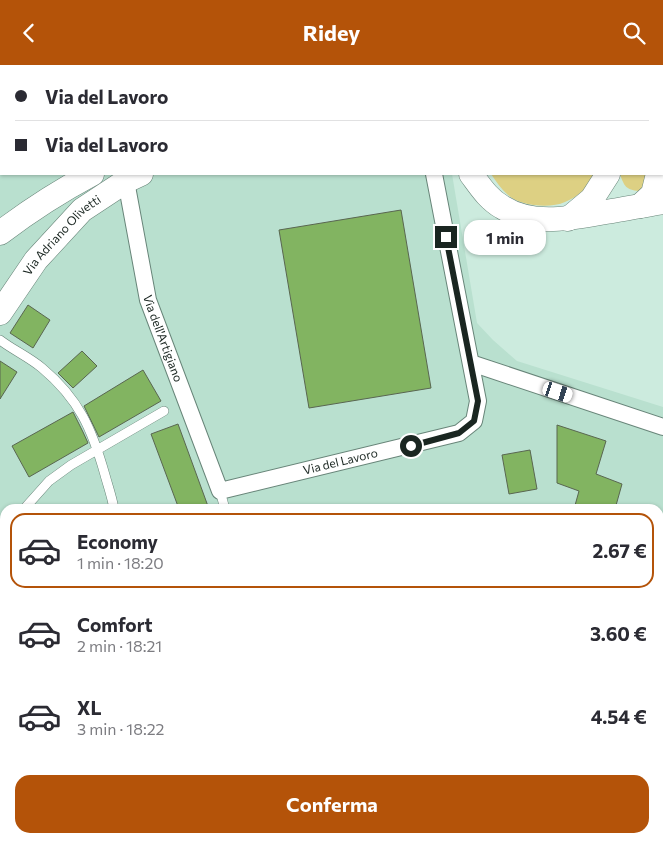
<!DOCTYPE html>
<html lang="it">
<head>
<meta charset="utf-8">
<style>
  body { margin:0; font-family:Commissioner,sans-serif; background:#f2f2f3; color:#2b2b33; height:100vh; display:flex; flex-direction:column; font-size:19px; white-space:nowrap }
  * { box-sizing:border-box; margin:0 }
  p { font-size:16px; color:#7c7c81 }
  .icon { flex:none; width:28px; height:28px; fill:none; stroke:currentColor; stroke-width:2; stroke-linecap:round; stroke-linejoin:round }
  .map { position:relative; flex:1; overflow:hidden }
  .sheet { position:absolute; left:0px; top:439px; width:664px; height:339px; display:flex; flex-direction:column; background:#fff; border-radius:15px 15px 0 0; box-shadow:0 1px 4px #0004 }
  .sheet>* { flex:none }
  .guide { position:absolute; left:0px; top:0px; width:664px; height:110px; box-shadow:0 1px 4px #0004; display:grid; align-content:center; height:110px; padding:0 15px; background:#fff }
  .end { position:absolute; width:22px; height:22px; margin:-11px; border:6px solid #1a2621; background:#fff; box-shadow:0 0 0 2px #fff }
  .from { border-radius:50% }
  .bubble { position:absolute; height:35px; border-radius:15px; background:#fff; box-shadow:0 1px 4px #0004; font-size:16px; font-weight:700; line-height:35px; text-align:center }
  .car { position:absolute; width:15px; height:30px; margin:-15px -8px; border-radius:6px; box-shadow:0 0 4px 1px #0007; background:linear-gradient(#fff 24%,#345 0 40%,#fff 0 76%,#345 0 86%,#fff 0) }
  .guide b { display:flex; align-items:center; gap:18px; height:48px; font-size:19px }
  .guide b+b { border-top:1px solid #e1e1e2 }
  .guide i { width:12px; height:12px; background:#2b2b33 }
  ul { padding:9px 0 0; list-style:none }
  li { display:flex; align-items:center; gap:15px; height:75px; margin:0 10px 8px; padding:0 5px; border:2px solid transparent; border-radius:15px }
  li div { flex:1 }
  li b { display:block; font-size:19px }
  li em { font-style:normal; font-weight:700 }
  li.current { border-color:#b45309 }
  li>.icon { width:45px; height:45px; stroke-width:1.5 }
  .action { display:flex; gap:10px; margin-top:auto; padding:10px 15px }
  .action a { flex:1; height:58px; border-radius:15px; background:#b45309; color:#fff; font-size:20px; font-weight:700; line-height:58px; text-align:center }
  header { display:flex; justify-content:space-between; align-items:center; height:65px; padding:0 15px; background:#b45309; color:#fff; font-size:22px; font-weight:700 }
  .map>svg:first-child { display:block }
  .built { fill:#b9e0cf; fill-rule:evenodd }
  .green { fill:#ddd083 }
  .building { fill:#82b461; stroke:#596651 }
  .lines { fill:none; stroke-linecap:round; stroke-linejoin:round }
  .service-casing { stroke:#688579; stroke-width:10 }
  .minor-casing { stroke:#688579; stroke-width:18 }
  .secondary-casing { stroke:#688579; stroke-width:25 }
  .service { stroke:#fff; stroke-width:9 }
  .minor { stroke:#fff; stroke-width:16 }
  .secondary { stroke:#fff; stroke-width:24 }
  .rail { stroke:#566861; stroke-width:4; stroke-dasharray:8 4; stroke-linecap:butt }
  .route { stroke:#1a2621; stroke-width:6 }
  .labels { text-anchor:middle; stroke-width:5; stroke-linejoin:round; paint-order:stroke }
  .street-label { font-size:12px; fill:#1a2621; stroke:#d9f8eb }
</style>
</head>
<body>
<header><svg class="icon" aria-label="back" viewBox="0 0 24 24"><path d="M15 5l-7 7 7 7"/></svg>Ridey<svg class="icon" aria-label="search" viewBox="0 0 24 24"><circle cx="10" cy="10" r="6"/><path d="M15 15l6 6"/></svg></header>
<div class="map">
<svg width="663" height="777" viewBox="0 0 663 777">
  <rect width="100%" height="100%" fill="#ccebde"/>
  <path class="built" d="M0 0H432V1H1V109H452L477 258 493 275 517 296 663 342V777H0ZM5 444H659V772H5Z"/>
  <path class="green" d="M471 0H544L548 1H460Z
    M491 109H597C590 121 578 132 565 137 550 144 520 141 508 130 501 124 496 116 491 109Z
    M620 109H652L650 116 639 126C626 125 624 121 620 109Z"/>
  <path class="building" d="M401 145 431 323 309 343 279 165Z
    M28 240 50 255 33 283 10 268Z
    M82 286 97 301 73 323 58 308Z
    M0 296 17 307 0 334Z
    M143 305 161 336 99 372 84 341Z
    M73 347 83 367 88 378 29 412 12 381Z
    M178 359 209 444H179L151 369Z
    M557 360 606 376 596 409 622 419 615 444H574L579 426 557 418Z
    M530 385 537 424 509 429 502 390Z"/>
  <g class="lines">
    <defs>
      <path id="service" d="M0 275C13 285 29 292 42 303 79 334 92 364 105 410 108 421 112 432 114 444
        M220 426 225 444
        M24 444 49 416 71 400 164 346
        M291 772 292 777"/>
      <g id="minor">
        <path id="s1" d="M126 116 148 235 220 426 459 368 474 356 478 336 434 109"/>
        <path d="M471 298 663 362"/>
        <path d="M659 708H663"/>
        <path d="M541 777V772"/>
      </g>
      <g id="secondary">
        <path d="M559 0 561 1"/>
        <path d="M339 1 344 0"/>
        <path d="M383 1 388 0"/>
        <path d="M429 1 435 0"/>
        <path d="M651 1 652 0"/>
        <path d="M471 109C480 121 488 134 502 142 533 162 572 153 606 147 625 144 644 140 663 137"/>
        <path d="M640 141 653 129 658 109"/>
        <path d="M568 154 592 134 608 109"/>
        <path d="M0 168C29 146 60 126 92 109"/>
        <path id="s2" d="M0 248 36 195 82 145 126 116 141 109"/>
      </g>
    </defs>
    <use href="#service" class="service-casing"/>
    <use href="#minor" class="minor-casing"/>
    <use href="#secondary" class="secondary-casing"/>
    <use href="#service" class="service"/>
    <use href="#minor" class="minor"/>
    <use href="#secondary" class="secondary"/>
    <path class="rail" d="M216 1 220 0
      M0 53H1"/>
  </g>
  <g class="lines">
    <path class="route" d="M411 381 459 368 474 356 478 336 446 172"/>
  </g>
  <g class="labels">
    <g class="street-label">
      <text dy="4" stroke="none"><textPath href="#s2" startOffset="100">Via Adriano Olivetti</textPath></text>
      <text dy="4" stroke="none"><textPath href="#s1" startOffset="162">Via dell'Artigiano</textPath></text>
      <text dy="4" stroke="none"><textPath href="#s1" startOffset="449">Via del Lavoro</textPath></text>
    </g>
  </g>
</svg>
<i class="end from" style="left:411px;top:381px"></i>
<i class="end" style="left:446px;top:172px"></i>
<div class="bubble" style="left:464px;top:155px;width:82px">1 min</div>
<i class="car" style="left:558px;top:327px;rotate:108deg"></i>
<div class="guide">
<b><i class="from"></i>Via del Lavoro</b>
<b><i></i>Via del Lavoro</b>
</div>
<section class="sheet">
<ul>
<li class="current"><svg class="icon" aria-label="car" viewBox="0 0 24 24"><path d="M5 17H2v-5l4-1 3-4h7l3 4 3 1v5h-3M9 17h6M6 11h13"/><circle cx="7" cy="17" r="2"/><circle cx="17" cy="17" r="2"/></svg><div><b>Economy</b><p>1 min · 18:20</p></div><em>2.67 €</em></li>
<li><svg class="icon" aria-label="car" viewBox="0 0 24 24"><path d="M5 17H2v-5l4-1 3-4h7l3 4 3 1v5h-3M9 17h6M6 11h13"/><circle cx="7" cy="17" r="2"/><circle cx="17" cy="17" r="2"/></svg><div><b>Comfort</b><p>2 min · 18:21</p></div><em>3.60 €</em></li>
<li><svg class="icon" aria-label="car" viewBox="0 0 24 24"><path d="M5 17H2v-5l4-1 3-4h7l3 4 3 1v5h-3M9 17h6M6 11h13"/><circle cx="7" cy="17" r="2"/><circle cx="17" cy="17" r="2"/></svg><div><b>XL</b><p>3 min · 18:22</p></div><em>4.54 €</em></li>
</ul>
<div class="action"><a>Conferma</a></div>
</section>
</div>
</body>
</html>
